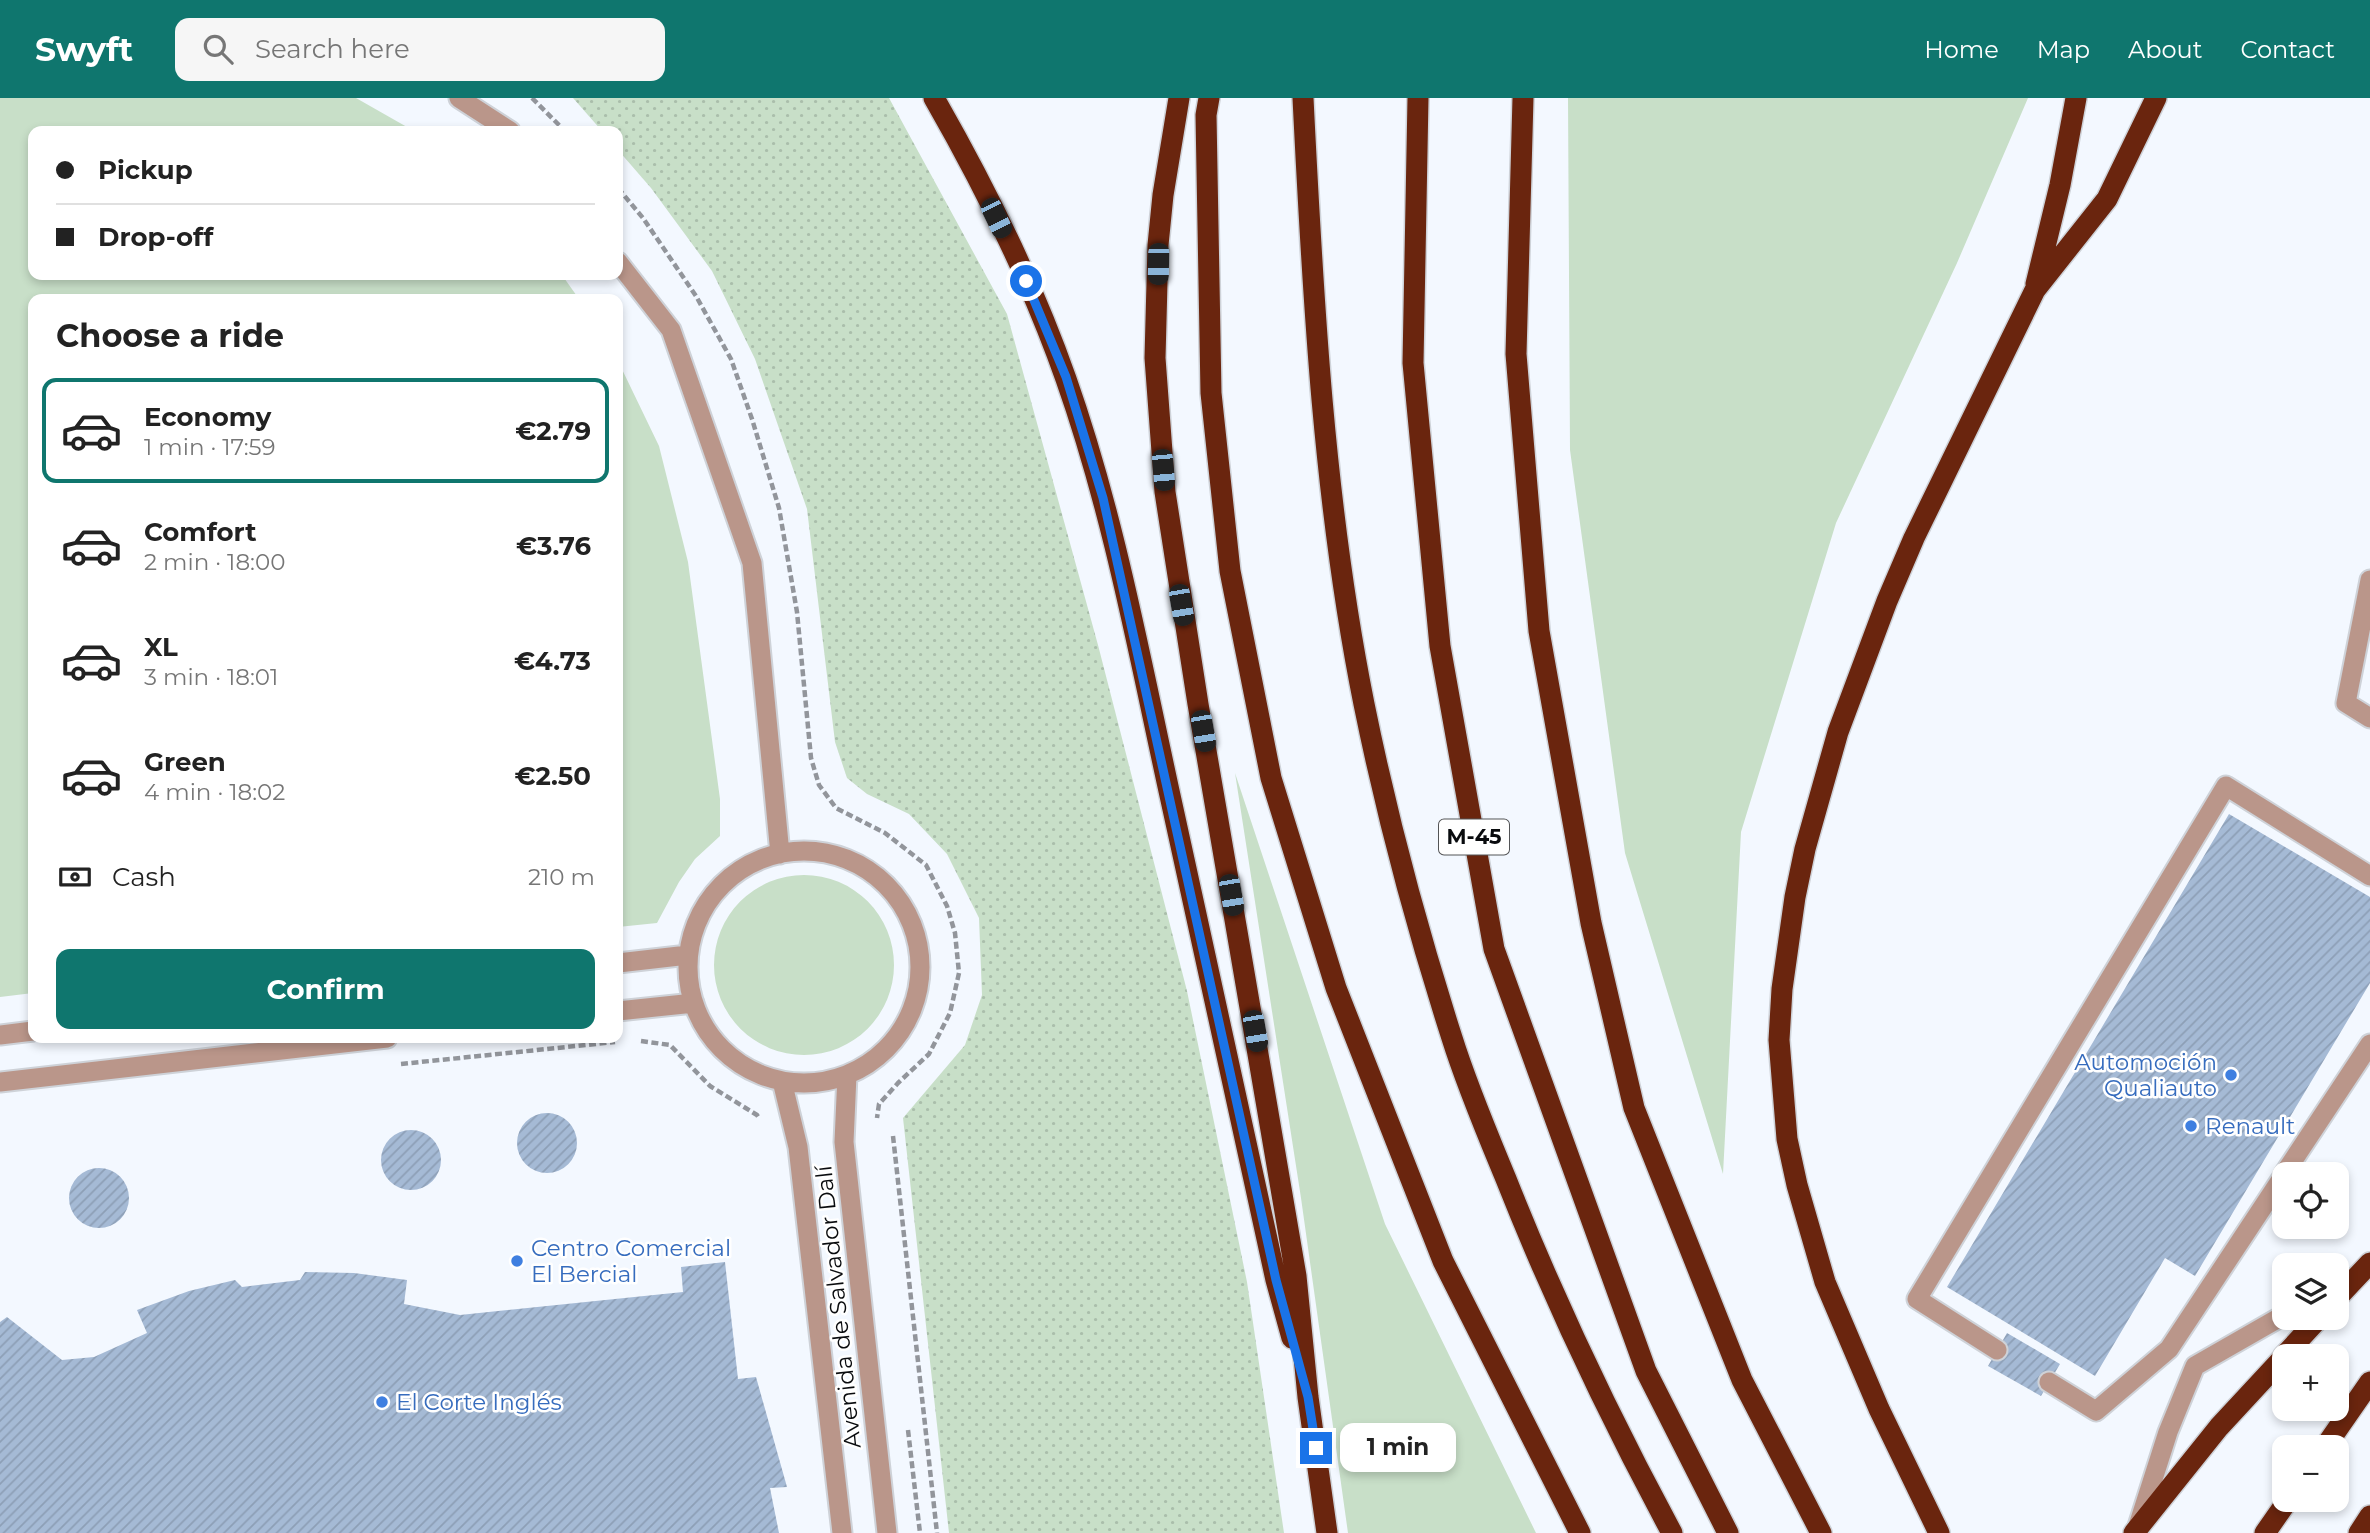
<!DOCTYPE html>
<html lang="en">
<head>
<meta charset="utf-8">
<style>
  body { margin:0; font-family:Montserrat,sans-serif; background:#f6f6f6; color:#222; height:100vh; display:flex; flex-direction:column; font-size:26px; white-space:nowrap }
  * { box-sizing:border-box; margin:0 }
  p { font-size:23px; color:#767676 }
  .icon { flex:none; width:38px; height:38px; fill:none; stroke:currentColor; stroke-width:2; stroke-linecap:round; stroke-linejoin:round }
  .map { position:relative; flex:1; overflow:hidden }
  .side { position:absolute; left:28px; top:196px; width:595px; height:749px; display:flex; flex-direction:column; background:#fff; border-radius:14px; box-shadow:0 4px 10px #0003 }
  .side>* { flex:none }
  .banner { position:absolute; left:28px; top:28px; width:595px; height:154px; border-radius:14px; box-shadow:0 4px 10px #0003; display:grid; align-content:center; height:154px; padding:0 28px; background:#fff }
  .controls { position:absolute; left:2272px; top:1064px; display:grid; gap:14px }
  .controls a { display:grid; place-items:center; width:77px; height:77px; border-radius:14px; background:#fff; box-shadow:0 4px 10px #0003; font-size:35px }
  .end { position:absolute; width:32px; height:32px; margin:-16px; border:9px solid #1a73e8; background:#fff; box-shadow:0 0 0 4px #fff }
  .from { border-radius:50% }
  .bubble { position:absolute; height:49px; border-radius:14px; background:#fff; box-shadow:0 4px 10px #0003; font-size:23px; font-weight:700; line-height:49px; text-align:center }
  .car { position:absolute; width:21px; height:42px; margin:-21px -10px; border-radius:9px; box-shadow:0 0 5px 2px #0007; background:linear-gradient(#222 24%,#8ab4d8 0 40%,#222 0 76%,#8ab4d8 0 86%,#222 0) }
  .banner b { display:flex; align-items:center; gap:24px; height:66px; font-size:26px }
  .banner b+b { border-top:2px solid #e0e0e0 }
  .banner i { width:18px; height:18px; background:#222 }
  ul { padding:0; list-style:none }
  li { display:flex; align-items:center; gap:21px; height:105px; margin:0 14px 10px; padding:0 14px; border:4px solid transparent; border-radius:14px }
  li div { flex:1 }
  li b { display:block; font-size:26px }
  li em { font-style:normal; font-weight:700 }
  li.active { border-color:#0f766e }
  li>.icon { width:63px; height:63px; stroke-width:1.5 }
  h2 { padding:0 28px; font-size:32px; line-height:84px }
  .pay { display:flex; align-items:center; gap:18px; height:77px; padding:0 28px; font-size:26px }
  .pay p { margin-inline-start:auto }
  .primary-button { display:flex; gap:14px; margin-top:auto; padding:14px 28px }
  .primary-button a { flex:1; height:80px; border-radius:14px; background:#0f766e; color:#fff; font-size:28px; font-weight:700; line-height:80px; text-align:center }
  header { display:flex; align-items:center; gap:42px; box-sizing:border-box; height:98px; padding:0 35px; background:#0f766e; color:#fff }
  header strong { font-size:33px }
  nav { display:flex; gap:38px; margin-inline-start:auto; font-size:24px }
  .search { width:490px; height:63px; background:#f6f6f6; display:flex; align-items:center; gap:18px; box-sizing:border-box; padding:0 24px; border-radius:14px; color:#767676; font-size:26px }
  .map>svg:first-child { display:block }
  .grass { fill:#c8dfc8 }
  .park { fill:url(#park-dots) }
  .building { fill:url(#building-hatch) }
  .lines { fill:none; stroke-linecap:round; stroke-linejoin:round }
  .service-casing { stroke:#ced2d8; stroke-width:23 }
  .minor-casing { stroke:#ced2d8; stroke-width:23 }
  .motorway-casing { stroke:#ced2d8; stroke-width:24 }
  .path { stroke:#92959b; stroke-width:4.5; stroke-dasharray:7 3.5; stroke-linecap:butt }
  .service { stroke:#ba968a; stroke-width:19 }
  .minor { stroke:#ba968a; stroke-width:19 }
  .motorway { stroke:#6a250e; stroke-width:21 }
  .route { stroke:#1a73e8; stroke-width:9 }
  .shop-dot { fill:#3f7fe0; stroke:#fff; stroke-width:2.5 }
  .labels { text-anchor:middle; stroke-width:5; stroke-linejoin:round; paint-order:stroke }
  .shield { fill:#fff; stroke:#535456; stroke-width:2 }
  .shield-label { font-size:21px; font-weight:bold; fill:#090b0e }
  .shop-label { font-size:23px; fill:#366cbe; stroke:#fff; text-anchor:start }
  .street-label { font-size:23px; fill:#090b0e; stroke:#fff }
</style>
</head>
<body>
<header>
<strong>Swyft</strong>
<div class="search"><svg class="icon" aria-label="search" viewBox="0 0 24 24"><circle cx="10" cy="10" r="6"/><path d="M15 15l6 6"/></svg>Search here</div>
<nav><a>Home</a><a>Map</a><a>About</a><a>Contact</a></nav>
</header>
<div class="map">
<svg width="2370" height="1435" viewBox="0 0 2370 1435">
  <defs>
    <pattern id="park-dots" width="8" height="8" patternUnits="userSpaceOnUse" patternTransform="scale(1.75)"><rect width="8" height="8" fill="#c8dfc8"/><path d="M2 2h.1M6 6h.1" fill="none" stroke="#aabeab" stroke-width="1.8" stroke-linecap="round"/></pattern>
    <pattern id="building-hatch" width="6" height="6" patternUnits="userSpaceOnUse" patternTransform="scale(1.75)"><rect width="6" height="6" fill="#a5bad5"/><path d="M-1 1l2-2M0 6l6-6M5 7l2-2" fill="none" stroke="#8d9fb6"/></pattern>
  </defs>
  <rect width="100%" height="100%" fill="#f3f8ff"/>
  <path class="grass" d="M0 0H356L414 33H33V177H562L579 201H33V895L0 899Z
    M1568 0H2028L1957 165 1836 425 1741 734 1723 1076 1625 755 1570 352Z
    M618 263 659 348 688 464 720 701V738L695 761 679 784 657 825 618 829Z
    M1235 675 1385 1126 1536 1435H1348L1301 1100Z
    M714 867a90 90 0 1 1 180 0a90 90 0 1 1-180 0Z"/>
  <path class="park" d="M573 0H889L1007 216 1098 547 1187 893 1247 1184 1284 1435H949L903 1020 965 947 982 897 979 820 947 756 909 716 867 696 847 680 835 644 807 411 755 261 712 173 651 90 618 52V33H602Z"/>
  <path class="building" d="M2229 716 2370 799V885L2195 1178 2165 1160 2095 1278 1947 1189Z
    M517 1045a30 30 0 1 1 60 0a30 30 0 1 1-60 0Z
    M381 1062a30 30 0 1 1 60 0a30 30 0 1 1-60 0Z
    M69 1100a30 30 0 1 1 60 0a30 30 0 1 1-60 0Z
    M725 1164 738 1281 756 1279 787 1389 770 1390 779 1435H0V1224L7 1219 62 1262 94 1259 147 1235 137 1212 189 1193 235 1182 242 1189 300 1182 305 1174 354 1175 407 1182 404 1206 460 1217 683 1194 681 1169Z
    M2007 1235 2060 1266 2041 1298 1988 1268Z"/>
  <g class="lines">
    <defs>
      <path id="service" d="M2370 482 2346 605 2370 620
        M2284 1076 2370 946
        M1997 1252 1917 1201 2226 688 2370 778
        M2049 1284 2096 1313 2169 1251 2284 1077
        M2138 1428 2168 1334 2195 1268 2284 1217"/>
      <path id="minor" d="M459 0 510 33
        M618 164 671 232 752 465 780 756
        M688 869a116 116 0 1 1 232 0a116 116 0 1 1-232 0Z
        M618 865 688 857
        M618 913 694 905
        M0 937 33 933
        M847 977 844 1044 887 1435
        M782 983 798 1049 842 1435
        M0 984 387 940"/>
      <path id="motorway" d="M934 0C985 89 1032 184 1066 281 1114 417 1140 561 1171 702 1206 862 1241 1022 1276 1182L1292 1240
        M1179 0 1163 97 1158 147 1155 260 1165 394 1198 606 1296 1178 1308 1299 1327 1435
        M1209 0 1206 17 1211 295 1230 473 1271 680 1336 890 1443 1163 1580 1435
        M1303 0C1313 202 1324 407 1364 606 1387 719 1417 831 1452 940 1467 988 1487 1035 1506 1081 1554 1202 1610 1320 1672 1435
        M1418 0 1413 265 1440 548 1494 851 1646 1273 1728 1435
        M1523 0 1516 256 1539 533 1591 825 1634 1010 1742 1282 1821 1435
        M2036 186 2060 87 2076 0
        M2336 1201 2370 1165
        M2284 1258 2319 1220
        M2325 1349 2370 1284
        M1939 1435 1879 1311 1825 1184 1797 1087 1787 1041 1779 942 1782 891 1795 799 1805 751 1838 634 1887 503 1914 440 2035 192 2107 101 2156 0
        M2134 1435 2219 1329 2284 1259
        M2265 1435 2288 1402
        M2359 1435 2370 1418"/>
    </defs>
    <use href="#service" class="service-casing"/>
    <use href="#minor" class="minor-casing"/>
    <use href="#motorway" class="motorway-casing"/>
    <path class="path" d="M532 0 565 33
      M618 90 643 120 696 198 731 261 752 321 779 410 797 514 811 660 819 687 836 710 885 735 926 767 947 808 955 835 959 875 950 915 929 956 898 985 879 1006 877 1020
      M641 943 670 947 710 988 757 1017 759 1020
      M401 966 615 944
      M893 1038 937 1435
      M908 1332 920 1435"/>
    <use href="#service" class="service"/>
    <use href="#minor" class="minor"/>
    <use href="#motorway" class="motorway"/>
  </g>
  <g class="lines">
    <path class="route" d="M1026 183 1066 279 1103 400 1276 1182 1308 1299 1316 1350"/>
  </g>
  <g class="shop-dot">
    <circle cx="2231" cy="977" r="7"/>
    <circle cx="2191" cy="1028" r="7"/>
    <circle cx="517" cy="1163" r="7"/>
    <circle cx="382" cy="1304" r="7"/>
  </g>
  <g class="labels">
    <rect class="shield" x="1439" y="721.5" width="70" height="35" rx="5"/>
    <g class="shield-label">
      <text x="1474" y="746">M-45</text>
    </g>
    <g class="shop-label">
      <text x="2217" y="972" text-anchor="end">Automoción<tspan x="2217" dy="26">Qualiauto</tspan></text>
      <text x="2205" y="1036">Renault</text>
      <text x="531" y="1158">Centro Comercial<tspan x="531" dy="26">El Bercial</tspan></text>
      <text x="396" y="1312">El Corte Inglés</text>
    </g>
    <g class="street-label">
      <text transform="translate(838 1209) rotate(-96)" y="8">Avenida de Salvador Dalí</text>
    </g>
  </g>
</svg>
<div class="controls">
<a><svg class="icon" aria-label="locate" viewBox="0 0 24 24"><circle cx="12" cy="12" r="6"/><path d="M12 2v4M12 18v4M2 12h4M18 12h4"/></svg></a>
<a><svg class="icon" aria-label="layers" viewBox="0 0 24 24"><path d="M12 4l9 5-9 5-9-5zM3 14l9 5 9-5"/></svg></a>
<a>+</a>
<a>−</a>
</div>
<i class="end from" style="left:1026px;top:183px"></i>
<i class="end" style="left:1316px;top:1350px"></i>
<div class="bubble" style="left:1340px;top:1325px;width:116px">1 min</div>
<i class="car" style="left:996px;top:120px;rotate:154deg"></i>
<i class="car" style="left:1158px;top:166px;rotate:181deg"></i>
<i class="car" style="left:1163px;top:372px;rotate:175deg"></i>
<i class="car" style="left:1181px;top:507px;rotate:170deg"></i>
<i class="car" style="left:1203px;top:633px;rotate:170deg"></i>
<i class="car" style="left:1231px;top:797px;rotate:170deg"></i>
<i class="car" style="left:1255px;top:933px;rotate:170deg"></i>
<div class="banner">
<b><i class="from"></i>Pickup</b>
<b><i></i>Drop-off</b>
</div>
<section class="side">
<h2>Choose a ride</h2>
<ul>
<li class="active"><svg class="icon" aria-label="car" viewBox="0 0 24 24"><path d="M5 17H2v-5l4-1 3-4h7l3 4 3 1v5h-3M9 17h6M6 11h13"/><circle cx="7" cy="17" r="2"/><circle cx="17" cy="17" r="2"/></svg><div><b>Economy</b><p>1 min · 17:59</p></div><em>€2.79</em></li>
<li><svg class="icon" aria-label="car" viewBox="0 0 24 24"><path d="M5 17H2v-5l4-1 3-4h7l3 4 3 1v5h-3M9 17h6M6 11h13"/><circle cx="7" cy="17" r="2"/><circle cx="17" cy="17" r="2"/></svg><div><b>Comfort</b><p>2 min · 18:00</p></div><em>€3.76</em></li>
<li><svg class="icon" aria-label="car" viewBox="0 0 24 24"><path d="M5 17H2v-5l4-1 3-4h7l3 4 3 1v5h-3M9 17h6M6 11h13"/><circle cx="7" cy="17" r="2"/><circle cx="17" cy="17" r="2"/></svg><div><b>XL</b><p>3 min · 18:01</p></div><em>€4.73</em></li>
<li><svg class="icon" aria-label="car" viewBox="0 0 24 24"><path d="M5 17H2v-5l4-1 3-4h7l3 4 3 1v5h-3M9 17h6M6 11h13"/><circle cx="7" cy="17" r="2"/><circle cx="17" cy="17" r="2"/></svg><div><b>Green</b><p>4 min · 18:02</p></div><em>€2.50</em></li>
</ul>
<div class="pay"><svg class="icon" aria-label="cash" viewBox="0 0 24 24"><path d="M3 7h18v10H3z"/><circle cx="12" cy="12" r="2"/></svg>Cash<p>210 m</p></div>
<div class="primary-button"><a>Confirm</a></div>
</section>
</div>
</body>
</html>
